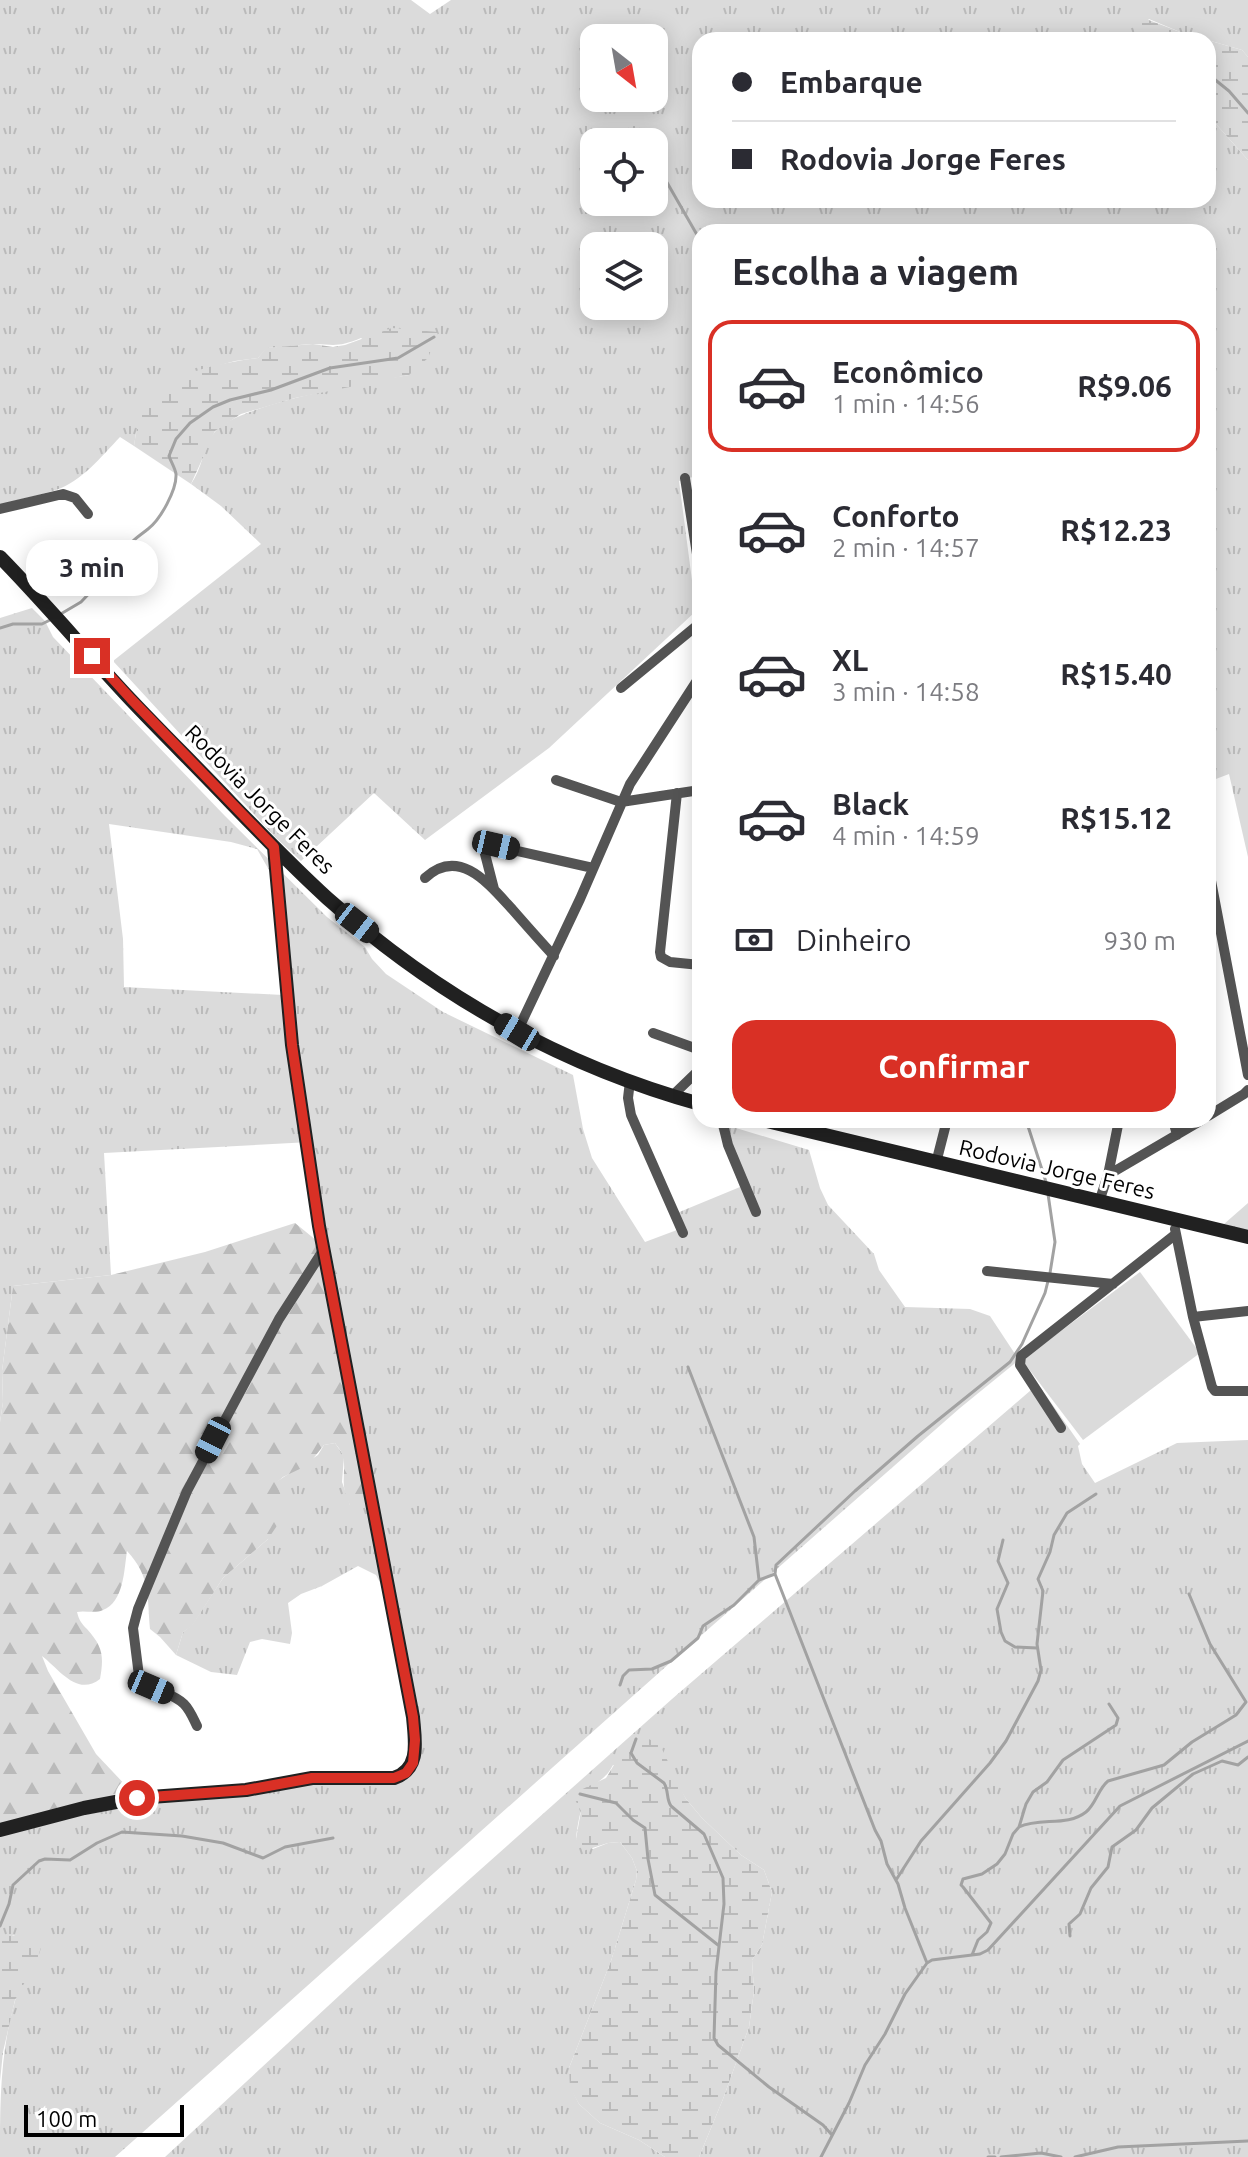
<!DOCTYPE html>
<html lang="pt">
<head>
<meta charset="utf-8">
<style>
  body { margin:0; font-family:Ubuntu,sans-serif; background:#f7f7f7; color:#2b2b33; height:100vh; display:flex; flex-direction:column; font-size:30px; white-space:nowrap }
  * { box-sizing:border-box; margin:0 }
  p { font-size:26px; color:#7c7c81 }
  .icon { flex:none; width:44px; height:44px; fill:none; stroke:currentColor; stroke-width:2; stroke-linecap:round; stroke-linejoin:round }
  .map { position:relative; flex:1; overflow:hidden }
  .details { position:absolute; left:692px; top:224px; width:524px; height:904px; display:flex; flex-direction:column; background:#fff; border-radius:24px; box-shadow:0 4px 20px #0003 }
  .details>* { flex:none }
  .banner { position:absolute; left:692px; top:32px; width:524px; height:176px; border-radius:24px; box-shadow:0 4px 20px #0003; display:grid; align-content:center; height:176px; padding:0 40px; background:#fff }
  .needle { width:52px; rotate:149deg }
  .buttons { position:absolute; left:580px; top:24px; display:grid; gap:16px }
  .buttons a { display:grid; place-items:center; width:88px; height:88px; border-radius:16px; background:#fff; box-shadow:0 4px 20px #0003; font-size:40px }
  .scale { position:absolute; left:24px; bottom:20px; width:160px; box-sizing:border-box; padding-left:8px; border:4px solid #000; border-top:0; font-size:22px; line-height:28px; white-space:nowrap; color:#000; -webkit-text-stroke:6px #fff; paint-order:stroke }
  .end { position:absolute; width:36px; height:36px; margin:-18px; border:10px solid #d93025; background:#fff; box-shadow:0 0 0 4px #fff }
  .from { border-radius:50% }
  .bubble { position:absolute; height:56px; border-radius:24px; background:#fff; box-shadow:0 4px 20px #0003; font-size:26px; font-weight:700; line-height:56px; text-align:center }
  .car { position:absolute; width:24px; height:48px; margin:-24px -12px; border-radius:10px; box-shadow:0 0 6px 2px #0007; background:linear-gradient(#222 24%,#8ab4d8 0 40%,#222 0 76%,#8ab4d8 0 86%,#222 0) }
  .banner b { display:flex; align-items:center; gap:28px; height:76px; font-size:30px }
  .banner b+b { border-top:2px solid #e1e1e2 }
  .banner i { width:20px; height:20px; background:#2b2b33 }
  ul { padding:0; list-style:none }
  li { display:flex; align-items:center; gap:24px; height:132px; margin:0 16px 12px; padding:0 24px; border:4px solid transparent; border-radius:24px }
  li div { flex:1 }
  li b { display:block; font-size:30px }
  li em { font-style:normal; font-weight:700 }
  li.selected { border-color:#d93025 }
  li>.icon { width:72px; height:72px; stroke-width:1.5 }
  h2 { padding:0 40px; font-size:36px; line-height:96px }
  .pay { display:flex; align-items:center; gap:20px; height:88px; padding:0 40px; font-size:30px }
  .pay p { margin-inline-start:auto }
  .primary-button { display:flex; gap:16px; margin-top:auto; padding:16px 40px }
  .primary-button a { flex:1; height:92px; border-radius:24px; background:#d93025; color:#fff; font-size:32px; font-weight:700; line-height:92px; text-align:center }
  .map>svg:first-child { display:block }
  .grass { fill:url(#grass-tufts); fill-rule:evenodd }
  .forest { fill:url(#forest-firs) }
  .wetland { fill:url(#wetland-marsh) }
  .pitch { fill:#dbdbdb }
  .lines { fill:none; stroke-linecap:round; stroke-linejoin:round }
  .stream { stroke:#a2a2a2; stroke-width:3 }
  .street { stroke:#545454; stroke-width:10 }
  .secondary { stroke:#212121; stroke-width:14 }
  .route { stroke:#d93025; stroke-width:10 }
  .labels { text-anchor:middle; stroke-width:6; stroke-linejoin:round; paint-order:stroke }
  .street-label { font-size:22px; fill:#000; stroke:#fff }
</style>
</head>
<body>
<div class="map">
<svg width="1248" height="2157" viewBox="0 0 1248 2157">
  <defs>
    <pattern id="grass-tufts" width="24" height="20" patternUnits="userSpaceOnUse" patternTransform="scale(2)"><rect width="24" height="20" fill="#dbdbdb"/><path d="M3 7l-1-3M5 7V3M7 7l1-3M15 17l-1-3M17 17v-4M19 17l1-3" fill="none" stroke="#bababa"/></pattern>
    <pattern id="forest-firs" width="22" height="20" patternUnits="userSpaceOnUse" patternTransform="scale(2)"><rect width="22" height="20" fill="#dbdbdb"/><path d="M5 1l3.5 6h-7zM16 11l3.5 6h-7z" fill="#bababa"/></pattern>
    <pattern id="wetland-marsh" width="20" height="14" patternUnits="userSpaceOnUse" patternTransform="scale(2)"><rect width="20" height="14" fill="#dbdbdb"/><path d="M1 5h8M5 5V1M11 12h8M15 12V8" fill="none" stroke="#bababa"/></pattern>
  </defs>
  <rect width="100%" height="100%" fill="#fff"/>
  <path class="grass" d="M0 0H411L430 14 451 0H1248V57L1242 50 1180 32 1149 19 1135 35 1139 40H700V200H1208V115L1248 160V857L1229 774 1208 782V232H700V475L679 481 696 611 549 748 425 840 374 793 301 861 275 837 113 661 261 544 221 506 191 484C202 469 203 448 214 433 233 405 372 381 409 375L361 338C339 347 336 345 314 344 299 344 282 348 267 348L258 358 235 361 213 367 136 433 134 446 120 437C101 457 82 481 56 490 38 496 18 499 0 505ZM594 38H654V98H594ZM594 142H654V202H594ZM594 246H654V306H594Z
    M32 608 45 621 53 637 225 816 327 917 365 947 372 959 386 974 443 1012 573 1075 583 1129 592 1158 645 1242 677 1230V1213L740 1187 716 1122 809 1150 820 1188 828 1205 874 1254 879 1270 905 1307 970 1309 990 1316 1019 1360 960 1408 680 1654 115 2157H0C0 2104 0 2052 15 2001 23 1975 41 1960 42 1932 22 1927 20 1939 0 1936V1831L234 1786 405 1779 412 1757 394 1609 376 1575 358 1566 322 1586 301 1594 288 1603 292 1633 290 1644 262 1639 250 1642 237 1675 211 1672 176 1655 183 1632 192 1625 223 1578 268 1539 276 1482 318 1455 324 1445 335 1443 344 1456 342 1482 350 1505 333 1267 310 1142 104 1153 111 1275 13 1286 2 1371 3 1402 0 1422V618ZM109 824 231 842 257 849 277 884 283 995 124 987 123 939Z
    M1248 1203V1231L1224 1224Z
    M1038 1384 1080 1444 1078 1446 1082 1464 1095 1483 1177 1443 1248 1440V2157H699L723 2099 749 2027 754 1991 752 1960 762 1945 772 1892 764 1870 741 1855 702 1818 686 1799 678 1785 613 1765C607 1776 605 1776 596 1784 582 1796 578 1821 576 1839L593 1849 608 1843 620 1842 632 1858 637 1871 636 1880 611 1961 569 2068 571 2088 579 2104 600 2123 639 2140 665 2157H165L354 1982 672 1699Z"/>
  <path class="forest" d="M295 1223 322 1245 339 1277 338 1322 365 1460 364 1506 350 1505C338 1484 348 1469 342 1454 341 1450 337 1446 335 1443L324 1445 308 1465 283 1477 276 1483 287 1511 268 1539 223 1578 192 1626 183 1632 176 1655 160 1637 150 1629C147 1596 151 1577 127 1551 124 1570 124 1602 103 1610 95 1614 85 1610 77 1612 79 1620 81 1623 87 1629 103 1647 104 1656 100 1679 77 1697 59 1669 42 1656L48 1671 96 1754 130 1790 149 1796 0 1831V1422L3 1402 2 1371 13 1286 111 1275 205 1252Z"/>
  <path class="wetland" d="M1141 17 1180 32 1242 50 1248 57V160L1208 115V40H1139L1135 36 1133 20Z
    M392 328 438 332 428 358 409 375 295 398 241 414 215 431 191 484 134 446C136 429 142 408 154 395 177 371 226 362 258 358L266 348 313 344 333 347 345 345Z
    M647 1738 660 1745 686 1799 702 1818 741 1855 764 1870 772 1892 762 1945 752 1960 754 1991 749 2027 723 2099 699 2157H665L639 2140 600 2123 579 2104 570 2088 569 2068 611 1961 636 1880 637 1871 632 1858 620 1842 608 1843 583 1851 576 1839 581 1811 572 1794 606 1778 628 1742Z
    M28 1929 42 1931V1944L37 1960 15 2000 3 2052 0 2081V1936H13Z"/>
  <path class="pitch" d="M1140 1272 1200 1353 1083 1440 1022 1360Z"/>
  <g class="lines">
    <path class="stream" d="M1208 74 1229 91 1248 113
      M661 172 700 240
      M59 615 81 602 118 563 125 558C127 542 137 538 148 529 160 520 177 490 176 474 175 468 171 462 169 456L176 439 190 423 213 407 230 400 271 390 330 368 398 358 434 337
      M0 628 13 624H42L52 619
      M1026 1120 1046 1182
      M1048 1194 1055 1242 1050 1273
      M688 1367 754 1537 759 1580
      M1003 1540 998 1561 1008 1583 997 1609 1001 1632 1005 1641 1015 1647 1037 1648
      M620 1685 623 1676 629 1670 652 1669 671 1661 698 1638 703 1626 734 1605 759 1580 775 1574
      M636 1739 631 1753 637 1763 664 1783C669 1791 666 1799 671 1806L704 1834 723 1878 724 1904 716 1972 714 2038 718 2045 769 2087 823 2125 832 2135
      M580 1794 616 1803 633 1820 645 1828 648 1859 655 1895 718 1945
      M1019 1827C1040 1817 1067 1827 1086 1812 1096 1804 1098 1789 1108 1781L1164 1765 1192 1742 1236 1715 1246 1702 1210 1644 1189 1594
      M896 1880 921 1841 990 1763 1006 1741 1038 1681 1041 1670 1037 1644 1043 1591 1038 1579 1050 1552 1054 1535 1067 1513 1096 1494
      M0 1926 9 1904 13 1885 39 1861 45 1859 70 1860 97 1843 122 1832 182 1836 223 1843 263 1858 285 1847 333 1838
      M1070 1936 1069 1924 1080 1914 1091 1888 1108 1867 1112 1847 1136 1830 1152 1808 1193 1774 1222 1761 1238 1765 1248 1757
      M972 1955 978 1940 987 1932 991 1923 963 1887 961 1885 963 1879 982 1874 997 1864 1005 1854 1013 1834 1019 1827 1026 1804 1033 1792 1047 1782 1063 1760 1116 1725 1118 1718 1109 1704
      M927 1963 905 1908 898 1884 887 1864 881 1841 875 1830 775 1574 776 1565 855 1491 918 1436 1010 1362 1022 1344 1045 1293 1048 1281
      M821 2157 849 2103 865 2065 885 2034 905 1994 927 1963 932 1960 980 1954 988 1950 1120 1806 1248 1741
      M988 2157H995
      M1001 2157 1041 2153 1061 2157
      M1075 2157 1118 2147 1248 2141"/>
    <path class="street" d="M685 478 700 573
      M0 509 63 494 75 498 88 514
      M621 688 700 623
      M556 780 621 802 700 790
      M677 793 660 952 661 957 670 962 700 965
      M1208 865 1248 1075
      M425 878C459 846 489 884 512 909 526 925 540 941 554 956
      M494 889 484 850 491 845 593 868
      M517 1032 580 899 630 784 700 676
      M653 1033 700 1050
      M630 1081 628 1098 631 1115 683 1233
      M672 1096 700 1069
      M1208 1116 1244 1094 1248 1090
      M722 1120 728 1145 756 1212
      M1173 1120 1177 1135
      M936 1163 947 1120
      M1108 1175 1202 1120
      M1099 1202 1108 1175 1119 1120
      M1175 1229 1193 1317 1212 1387 1215 1391H1248
      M987 1271 1113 1284
      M1193 1317 1248 1311
      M1061 1428 1020 1365 1021 1356 1176 1234
      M197 1726C193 1718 190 1710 184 1704 171 1691 150 1692 139 1676L133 1628 138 1609 187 1491 279 1319 324 1249"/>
    <path class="secondary" d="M0 557C45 603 87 653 131 700 164 735 199 769 232 804 263 836 294 868 327 898 436 995 559 1065 700 1104
      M763 1120 1248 1237
      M0 1830 84 1808 137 1798 246 1790 312 1778H394C421 1769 415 1741 413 1717L319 1226 292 1045 274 847"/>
  </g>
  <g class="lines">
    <path class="route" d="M92 656 131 699 274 847 292 1045 319 1226 413 1717 415 1740 413 1763 406 1773 394 1778H312L246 1790 137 1798"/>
  </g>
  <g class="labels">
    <g class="street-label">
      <text transform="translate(260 799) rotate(45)" y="8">Rodovia Jorge Feres</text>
      <text transform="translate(1057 1169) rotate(13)" y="8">Rodovia Jorge Feres</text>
    </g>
  </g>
</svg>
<div class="buttons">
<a><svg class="needle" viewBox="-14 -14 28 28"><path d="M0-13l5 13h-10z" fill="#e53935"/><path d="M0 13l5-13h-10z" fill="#7c7c81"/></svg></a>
<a><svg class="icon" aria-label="locate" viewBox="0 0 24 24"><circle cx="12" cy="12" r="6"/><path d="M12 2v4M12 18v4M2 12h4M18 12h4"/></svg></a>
<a><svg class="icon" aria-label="layers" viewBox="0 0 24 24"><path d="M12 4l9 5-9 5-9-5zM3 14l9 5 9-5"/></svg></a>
</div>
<div class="scale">100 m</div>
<i class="end from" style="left:137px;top:1798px"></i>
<i class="end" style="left:92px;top:656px"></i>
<div class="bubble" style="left:26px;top:540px;width:132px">3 min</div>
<i class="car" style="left:496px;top:845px;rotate:103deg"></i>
<i class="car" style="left:357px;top:923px;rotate:128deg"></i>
<i class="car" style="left:517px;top:1032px;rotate:301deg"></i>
<i class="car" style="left:213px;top:1440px;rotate:207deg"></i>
<i class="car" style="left:151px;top:1687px;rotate:113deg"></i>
<div class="banner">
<b><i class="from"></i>Embarque</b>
<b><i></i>Rodovia Jorge Feres</b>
</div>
<section class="details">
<h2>Escolha a viagem</h2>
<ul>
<li class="selected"><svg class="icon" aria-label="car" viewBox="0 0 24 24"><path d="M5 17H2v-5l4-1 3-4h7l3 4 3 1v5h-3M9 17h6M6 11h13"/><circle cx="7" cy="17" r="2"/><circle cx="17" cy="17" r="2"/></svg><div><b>Econômico</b><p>1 min · 14:56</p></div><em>R$9.06</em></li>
<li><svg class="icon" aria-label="car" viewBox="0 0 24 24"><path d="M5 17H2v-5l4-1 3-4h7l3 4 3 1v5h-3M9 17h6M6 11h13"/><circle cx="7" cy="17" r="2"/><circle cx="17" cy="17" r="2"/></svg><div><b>Conforto</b><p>2 min · 14:57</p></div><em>R$12.23</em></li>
<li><svg class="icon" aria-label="car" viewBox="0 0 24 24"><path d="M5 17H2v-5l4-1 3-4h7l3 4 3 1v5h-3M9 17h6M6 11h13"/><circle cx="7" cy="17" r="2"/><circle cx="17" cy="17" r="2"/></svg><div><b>XL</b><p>3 min · 14:58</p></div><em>R$15.40</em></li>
<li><svg class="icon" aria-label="car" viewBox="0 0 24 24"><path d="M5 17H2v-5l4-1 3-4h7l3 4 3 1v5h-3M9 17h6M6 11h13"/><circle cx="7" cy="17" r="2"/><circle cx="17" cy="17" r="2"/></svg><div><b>Black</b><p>4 min · 14:59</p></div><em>R$15.12</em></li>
</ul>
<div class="pay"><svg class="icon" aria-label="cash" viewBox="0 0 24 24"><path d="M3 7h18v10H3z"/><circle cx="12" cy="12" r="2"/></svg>Dinheiro<p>930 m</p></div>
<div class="primary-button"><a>Confirmar</a></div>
</section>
</div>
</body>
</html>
